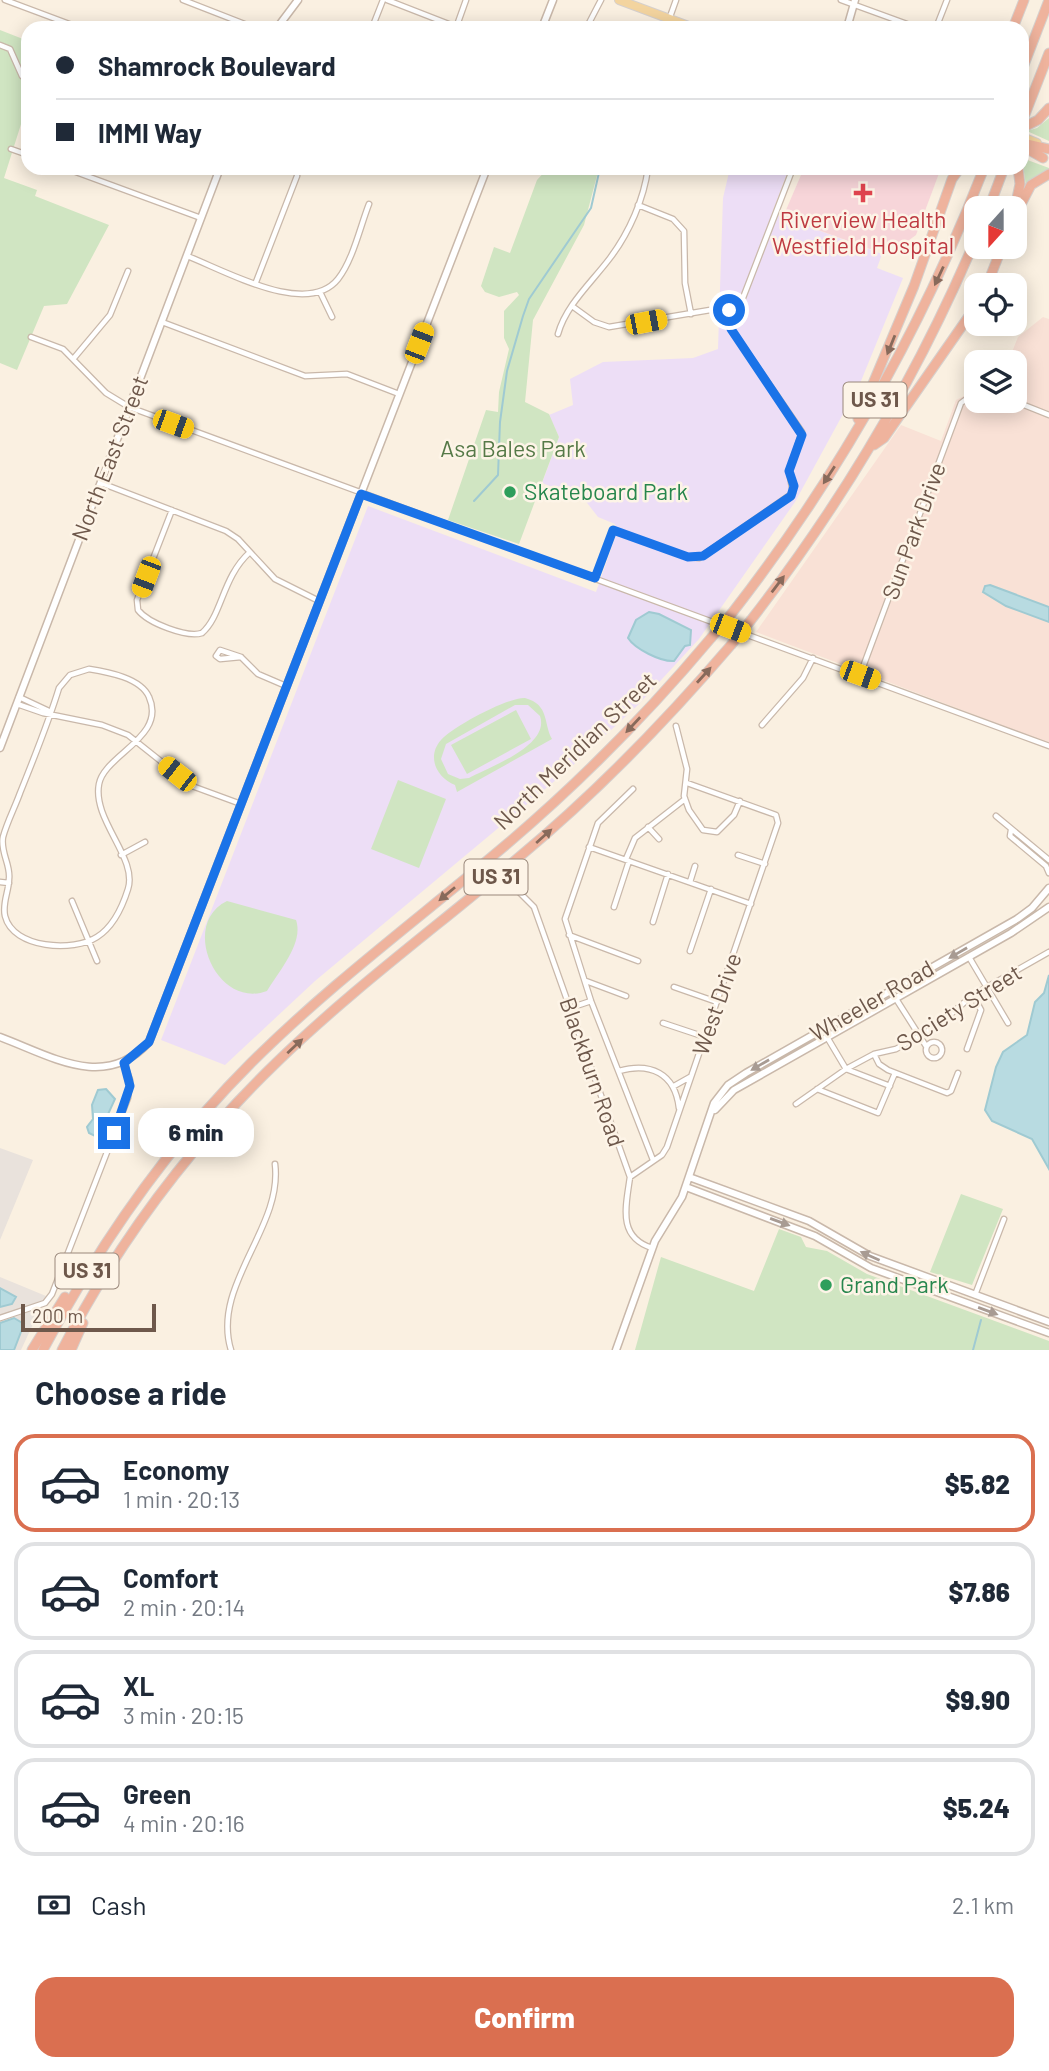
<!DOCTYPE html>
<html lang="en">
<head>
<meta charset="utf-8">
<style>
  body { margin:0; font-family:Barlow,sans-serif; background:#f2f2f3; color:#1f2937; height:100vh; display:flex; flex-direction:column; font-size:26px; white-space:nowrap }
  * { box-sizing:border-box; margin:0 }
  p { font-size:23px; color:#747a83 }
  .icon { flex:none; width:38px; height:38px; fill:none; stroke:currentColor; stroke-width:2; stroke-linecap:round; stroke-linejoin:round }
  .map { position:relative; height:1350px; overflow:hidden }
  .side { display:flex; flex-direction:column; background:#fff; flex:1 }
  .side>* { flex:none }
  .guide { position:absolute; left:21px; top:21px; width:1008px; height:154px; border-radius:21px; box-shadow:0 4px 18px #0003; display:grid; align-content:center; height:154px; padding:0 35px; background:#fff }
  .needle { width:46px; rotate:201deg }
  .tools { position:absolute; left:964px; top:196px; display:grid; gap:14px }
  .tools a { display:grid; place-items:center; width:63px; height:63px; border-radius:14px; background:#fff; box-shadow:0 4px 18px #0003; font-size:35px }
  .scale { position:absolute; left:21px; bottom:18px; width:135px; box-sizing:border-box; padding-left:7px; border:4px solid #6e584b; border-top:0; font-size:19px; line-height:24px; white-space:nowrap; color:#6e584b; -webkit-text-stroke:5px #fdf4e7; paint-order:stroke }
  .end { position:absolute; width:32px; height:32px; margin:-16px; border:9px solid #1a73e8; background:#fff; box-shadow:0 0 0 4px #fff }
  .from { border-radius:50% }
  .bubble { position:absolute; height:49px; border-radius:21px; background:#fff; box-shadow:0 4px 18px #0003; font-size:23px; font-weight:800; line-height:49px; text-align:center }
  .car { position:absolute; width:21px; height:42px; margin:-21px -10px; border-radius:9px; box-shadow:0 0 5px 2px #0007; background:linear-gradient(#f5c518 24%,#345 0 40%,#f5c518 0 76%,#345 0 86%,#f5c518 0) }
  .guide b { display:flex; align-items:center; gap:24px; height:66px; font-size:26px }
  .guide b+b { border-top:2px solid #e0e1e3 }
  .guide i { width:18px; height:18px; background:#1f2937 }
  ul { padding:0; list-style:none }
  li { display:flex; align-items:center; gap:21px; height:98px; margin:0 14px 10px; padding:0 21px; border:4px solid #e0e1e3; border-radius:21px }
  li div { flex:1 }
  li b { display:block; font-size:26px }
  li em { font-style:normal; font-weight:800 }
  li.selected { border-color:#da6f50 }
  li>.icon { width:63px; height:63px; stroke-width:1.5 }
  h2 { padding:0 35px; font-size:32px; line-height:84px }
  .pay { display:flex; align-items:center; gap:18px; height:77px; padding:0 35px; font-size:26px }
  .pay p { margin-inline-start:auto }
  .cta { display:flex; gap:14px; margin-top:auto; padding:14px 35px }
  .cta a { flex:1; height:80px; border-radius:21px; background:#da6f50; color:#fff; font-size:28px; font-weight:800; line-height:80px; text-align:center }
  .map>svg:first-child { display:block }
  .commercial { fill:#f9e1d6 }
  .industrial { fill:#e9e2dc }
  .education { fill:#eddef6 }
  .medical { fill:#f7d5d9 }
  .green { fill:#d0e5c2; fill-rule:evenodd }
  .water { fill:#b8dbe1; stroke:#9fcad2; stroke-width:2 }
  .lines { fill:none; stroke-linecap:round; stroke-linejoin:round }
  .stream { stroke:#9fcad2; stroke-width:2 }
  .minor-casing { stroke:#c9b8aa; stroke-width:7 }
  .tertiary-casing { stroke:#c9b8aa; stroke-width:9 }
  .primary-casing { stroke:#d6d0cd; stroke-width:10 }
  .motorway-casing { stroke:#d6d0cd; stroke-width:11 }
  .minor { stroke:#fff; stroke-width:4.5 }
  .tertiary { stroke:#fff; stroke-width:6 }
  .primary { stroke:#f3d49f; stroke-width:8 }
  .motorway { stroke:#efb39d; stroke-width:9 }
  .motorway-bridge-casing { stroke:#d6d0cd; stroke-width:11; stroke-linecap:butt }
  .motorway-bridge { stroke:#efb39d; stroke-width:9 }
  .oneway { fill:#886a5b }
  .oneway2 { fill:#a89b93 }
  .route { stroke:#1a73e8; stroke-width:9 }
  .health-dot { fill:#e0444e; stroke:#fdf4e7; stroke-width:2.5 }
  .leisure-dot { fill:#2e9e5b; stroke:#fdf4e7; stroke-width:2.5 }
  .labels { text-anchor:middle; stroke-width:5; stroke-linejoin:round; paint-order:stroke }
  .shield { fill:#fdf4e7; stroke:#99877a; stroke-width:2 }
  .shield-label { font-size:21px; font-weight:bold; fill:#6e584b }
  .health-label { font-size:23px; fill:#be3a42; stroke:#fdf4e7 }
  .park-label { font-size:23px; fill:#557947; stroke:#fdf4e7 }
  .street-label { font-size:23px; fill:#6e584b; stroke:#fdf4e7 }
  .leisure-label { font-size:23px; fill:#27864d; stroke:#fdf4e7; text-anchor:start }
</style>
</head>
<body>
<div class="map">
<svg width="1049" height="1350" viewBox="0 0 1049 1350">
  <rect width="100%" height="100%" fill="#faf0e1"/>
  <path class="commercial" d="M1043 317 1049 319V743L756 632 901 425 941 441 956 400 976 390V401H1015V362H1008L1018 337Z"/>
  <path class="industrial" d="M0 1148 33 1160 0 1240Z
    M0 1277 46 1296 21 1350H0Z"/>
  <path class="education" d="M730 168H789L772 213 882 254 877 268 903 278 861 381 795 502 699 639 638 705 569 769 315 981 225 1065 161 1040 368 506 596 592 616 535 615 524 598 517 584 499 542 483 559 437 549 415 573 405 570 379 603 362 693 358 718 349 723 198Z"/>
  <path class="medical" d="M804 168H941L916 235 905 243 870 249 783 217Z"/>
  <path class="green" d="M0 30 28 41V102L4 178 37 190 35 196 109 225 67 304 44 306 17 370 0 363Z
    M1049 118V141L1027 131 1037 128Z
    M1022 158 1049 168V171L1026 186Z
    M548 168H599L584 225 533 320 525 402 549 414 559 437 519 544 448 520 486 410 498 412 499 392 509 349 504 338V311L519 295 517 292 499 297 485 292 481 286 494 247 510 253 537 180Z
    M525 698C550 705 543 723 552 739L457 792 455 785C437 778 426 757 441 740 452 727 508 697 525 698ZM515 705H528L540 716C550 745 492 766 469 778L460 779 448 774 441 759 446 744Z
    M516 710 531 739 467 774 451 745Z
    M398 780 446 799 419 868 371 849Z
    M227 901 296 920C304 943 279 971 267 991 217 1010 179 924 227 901Z
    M961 1194 1003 1209 972 1285 930 1272Z
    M779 1229 801 1237 806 1247 827 1251 867 1274 1049 1341V1350H635L661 1257 754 1291Z"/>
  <path class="water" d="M990 585 1049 607V622L1006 606 983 592 985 586Z
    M649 612 659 614 691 630 690 645 685 646 674 661C661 662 635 649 628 638L636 620Z
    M1049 975V1169L1032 1139 992 1121 985 1110 996 1067 1003 1052 1027 1035 1035 1002 1044 993Z
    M106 1089 115 1099 99 1134 95 1136 89 1133 87 1127 93 1119 92 1105 98 1090Z
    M0 1288 16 1297 12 1304 0 1307Z
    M14 1318 24 1324 14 1350H0V1323Z"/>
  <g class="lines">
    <path class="stream" d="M474 501 498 475 500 422 507 371 523 316 529 299 591 208 600 168
      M973 1350 981 1320"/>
    <defs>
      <path id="minor" d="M5 0 80 28
        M183 0 255 28
        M387 0 459 28
        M841 0 918 28
        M589 23 601 0
        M372 28 383 0
        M456 28 466 0
        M666 28 676 0
        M936 28 947 0
        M0 45 10 49 22 76 28 80
        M11 149 28 155
        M65 168 201 218
        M638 205 673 219 684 231 685 283 691 314
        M187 256C224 270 307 318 338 279 353 260 360 227 369 204
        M256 282 297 176
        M320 292 332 317
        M572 306 594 322 609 327 716 309 736 314
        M162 322 305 376 347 374 399 394
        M558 334C566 305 592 282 610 258 629 233 644 199 648 168
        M31 337 63 349 106 393 129 407 1049 746
        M74 358 110 315 128 271
        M1014 401 1049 415
        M101 483 226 531 238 539 275 579 319 601
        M172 510 137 600 138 610C148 623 187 638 202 633 222 616 222 577 250 552
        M595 577 613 530 688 557 699 558 793 493 789 471 802 432 731 329 793 168
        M241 657 220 659 216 656 220 650 241 657 258 674 286 686
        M89 669C108 672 141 678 149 697 167 737 104 755 99 784 92 820 138 858 128 889 123 905 113 927 97 937 74 952 13 949 5 916 2 903 9 891 9 879 11 865 0 852 3 837 7 822 15 807 20 793 34 758 48 724 59 688L70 675Z
        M860 675 961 403 976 392
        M19 697 51 712
        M17 704 43 713 102 725 128 735 192 786 241 804
        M762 725 803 678 813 658
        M676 726 687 769 684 796 689 810 703 830 717 832 734 815 740 801
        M633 789 598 823 565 919 591 1001 653 1160
        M996 816 1049 860
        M648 827 659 839
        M1011 830 1010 836 1046 866 1049 873
        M589 847 751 904
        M121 855 145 842
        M738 855 765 864
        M626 859 635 838 685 799
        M0 882 9 883
        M690 882 695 866
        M518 891 534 907 630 1177C626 1206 617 1237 652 1248
        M72 901 97 961
        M614 907 629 861
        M653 922 668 874
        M569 935 638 961
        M690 951 711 889
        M969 957 1008 1023
        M586 981 626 996
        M674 987 717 1002
        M891 991 926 1046
        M570 1008 591 1001
        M663 1023 705 1037
        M827 1037 846 1069 890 1086
        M926 1050a8 8 0 1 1 16 0a8 8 0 1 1-16 0Z
        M967 1049 981 1010 973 995
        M874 1054 879 1064 888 1070 947 1093 951 1091 958 1073
        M619 1071C650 1062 675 1073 679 1108
        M674 1086 690 1077
        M817 1089 878 1113 895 1073
        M796 1104 846 1069 874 1054 896 1049 937 1026 973 995 1049 952
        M630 1177 662 1155 667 1147 778 823 776 815 687 783
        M975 1295 1004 1219
        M0 1318 45 1303 52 1294 128 1098 130 1080 124 1063
        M231 1350C211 1285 283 1228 275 1164"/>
      <path id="tertiary" d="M277 28 298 0
        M542 28 553 0
        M847 28 855 0
        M0 748 220 168
        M0 1037C51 1056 105 1091 149 1042L487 168
        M715 1110 734 1090 1011 933 1049 907
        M689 1177 809 1221 870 1256 1049 1322
        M686 1187 815 1236 871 1268 1049 1333
        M616 1350 655 1241 682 1197 714 1103 728 1085 746 1073 1017 919 1032 908 1049 888"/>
      <path id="primary" d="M619 0 694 28
        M1022 137 1037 143"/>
      <path id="motorway" d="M1013 28 1024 0
        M1022 70 1049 0
        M1022 122 1049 53
        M1022 128 1038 120 1049 108
        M1022 143 1049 149
        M1022 146 1043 158
        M1016 203 1020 184 1018 168
        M989 208 1004 168
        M1015 216 1031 185 1049 174
        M987 285 1002 247
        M858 419 914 286 952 179 960 168
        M874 445 884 438 976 306
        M732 613C838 477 922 328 984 168
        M751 620C842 503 918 375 976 238
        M32 1350 65 1297
        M43 1350C99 1245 166 1148 250 1064 330 984 421 917 507 844 581 781 649 712 711 638
        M62 1350C117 1244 190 1146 276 1063 352 989 438 926 518 858 595 794 666 721 731 645
        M71 1350 83 1323"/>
    </defs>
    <use href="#minor" class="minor-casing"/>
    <use href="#tertiary" class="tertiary-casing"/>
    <use href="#primary" class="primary-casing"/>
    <use href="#motorway" class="motorway-casing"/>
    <use href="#minor" class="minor"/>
    <use href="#tertiary" class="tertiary"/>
    <use href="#primary" class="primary"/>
    <use href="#motorway" class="motorway"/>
    <defs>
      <path id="motorway-bridge" d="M711 638 732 613
        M731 645 751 620"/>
    </defs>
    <use href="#motorway-bridge" class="motorway-bridge-casing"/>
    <use href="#motorway-bridge" class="motorway-bridge"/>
  </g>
  <defs><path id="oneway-solid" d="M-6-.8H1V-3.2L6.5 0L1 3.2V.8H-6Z" transform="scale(1.75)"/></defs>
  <g class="oneway">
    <use href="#oneway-solid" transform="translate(939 276) rotate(115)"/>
    <use href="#oneway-solid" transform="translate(891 345) rotate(112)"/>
    <use href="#oneway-solid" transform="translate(829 475) rotate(123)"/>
    <use href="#oneway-solid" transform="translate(778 584) rotate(-53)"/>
    <use href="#oneway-solid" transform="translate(704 675) rotate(-48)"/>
    <use href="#oneway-solid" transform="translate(633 725) rotate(133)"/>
    <use href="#oneway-solid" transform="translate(544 836) rotate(-42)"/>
    <use href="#oneway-solid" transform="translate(447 894) rotate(140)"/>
    <use href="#oneway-solid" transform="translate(295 1046) rotate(-43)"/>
  </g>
  <g class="oneway2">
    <use href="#oneway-solid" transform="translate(958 953) rotate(150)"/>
    <use href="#oneway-solid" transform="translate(760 1065) rotate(150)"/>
    <use href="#oneway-solid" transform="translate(780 1222) rotate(20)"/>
    <use href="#oneway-solid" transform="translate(870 1256) rotate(-156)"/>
    <use href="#oneway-solid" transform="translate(988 1311) rotate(20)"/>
  </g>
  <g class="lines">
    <path class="route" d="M114 1133 130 1086 124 1063 149 1042 361 494 595 578 613 530 688 557 703 556 791 496 794 486 789 471 802 435 731 329 736 314 729 310"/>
  </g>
  <path class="health-dot" d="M859.5 182.5h7v7h7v7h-7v7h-7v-7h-7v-7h7z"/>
  <g class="leisure-dot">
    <circle cx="510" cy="492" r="7"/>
    <circle cx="826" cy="1285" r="7"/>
  </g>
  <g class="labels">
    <g class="shield">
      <rect x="843.5" y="382.5" width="63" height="35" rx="5"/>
      <rect x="464.5" y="859.5" width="63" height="35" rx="5"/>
      <rect x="55.5" y="1253.5" width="63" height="35" rx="5"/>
    </g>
    <g class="shield-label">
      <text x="875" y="407">US 31</text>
      <text x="496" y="884">US 31</text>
      <text x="87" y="1278">US 31</text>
    </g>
    <g class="health-label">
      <text x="863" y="228">Riverview Health<tspan x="863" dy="26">Westfield Hospital</tspan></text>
    </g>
    <g class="park-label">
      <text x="513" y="457">Asa Bales Park</text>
    </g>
    <g class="street-label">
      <text transform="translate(110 458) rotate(-69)" y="8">North East Street</text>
      <text transform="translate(914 531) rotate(-70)" y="8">Sun Park Drive</text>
      <text transform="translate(575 751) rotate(-44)" y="8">North Meridian Street</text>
      <text transform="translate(872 1001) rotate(-30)" y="8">Wheeler Road</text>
      <text transform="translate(717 1004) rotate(-71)" y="8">West Drive</text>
      <text transform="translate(959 1008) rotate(-32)" y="8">Society Street</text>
      <text transform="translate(592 1072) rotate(71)" y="8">Blackburn Road</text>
    </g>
    <g class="leisure-label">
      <text x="524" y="500">Skateboard Park</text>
      <text x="840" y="1293">Grand Park</text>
    </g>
  </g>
</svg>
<div class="tools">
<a><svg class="needle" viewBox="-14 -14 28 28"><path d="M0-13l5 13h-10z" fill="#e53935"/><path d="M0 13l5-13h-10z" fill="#747a83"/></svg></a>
<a><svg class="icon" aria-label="locate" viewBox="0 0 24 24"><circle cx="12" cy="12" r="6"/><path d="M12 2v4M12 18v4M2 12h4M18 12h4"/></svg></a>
<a><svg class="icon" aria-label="layers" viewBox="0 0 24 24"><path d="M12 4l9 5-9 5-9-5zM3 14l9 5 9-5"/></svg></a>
</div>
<div class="scale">200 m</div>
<i class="end from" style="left:729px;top:310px"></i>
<i class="end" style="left:114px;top:1133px"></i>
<div class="bubble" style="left:138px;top:1108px;width:116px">6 min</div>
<i class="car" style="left:646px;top:322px;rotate:79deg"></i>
<i class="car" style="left:419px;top:343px;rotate:21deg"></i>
<i class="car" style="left:173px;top:424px;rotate:110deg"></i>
<i class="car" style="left:146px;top:577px;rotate:201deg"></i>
<i class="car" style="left:730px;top:628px;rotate:111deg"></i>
<i class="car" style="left:860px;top:675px;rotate:110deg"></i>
<i class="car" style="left:177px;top:774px;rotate:308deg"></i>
<div class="guide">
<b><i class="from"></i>Shamrock Boulevard</b>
<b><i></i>IMMI Way</b>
</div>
</div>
<section class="side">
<h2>Choose a ride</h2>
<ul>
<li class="selected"><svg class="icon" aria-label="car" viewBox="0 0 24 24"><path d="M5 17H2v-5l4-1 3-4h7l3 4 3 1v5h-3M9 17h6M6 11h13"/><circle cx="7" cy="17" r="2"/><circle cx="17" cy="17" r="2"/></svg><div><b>Economy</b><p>1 min · 20:13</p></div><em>$5.82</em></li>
<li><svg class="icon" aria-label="car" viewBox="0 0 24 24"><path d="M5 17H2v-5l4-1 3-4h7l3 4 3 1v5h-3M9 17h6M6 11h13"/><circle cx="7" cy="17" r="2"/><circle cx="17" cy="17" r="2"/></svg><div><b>Comfort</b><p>2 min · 20:14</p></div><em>$7.86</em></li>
<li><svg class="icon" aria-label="car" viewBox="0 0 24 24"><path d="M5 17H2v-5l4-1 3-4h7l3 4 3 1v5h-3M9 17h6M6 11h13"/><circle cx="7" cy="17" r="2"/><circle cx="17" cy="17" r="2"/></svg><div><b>XL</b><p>3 min · 20:15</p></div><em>$9.90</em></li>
<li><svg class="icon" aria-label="car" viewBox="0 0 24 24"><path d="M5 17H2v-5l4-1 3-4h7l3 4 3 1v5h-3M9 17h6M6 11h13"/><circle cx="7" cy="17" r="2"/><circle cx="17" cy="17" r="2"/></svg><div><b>Green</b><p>4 min · 20:16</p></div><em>$5.24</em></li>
</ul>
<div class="pay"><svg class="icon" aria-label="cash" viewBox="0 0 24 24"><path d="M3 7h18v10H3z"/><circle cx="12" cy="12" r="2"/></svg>Cash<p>2.1 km</p></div>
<div class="cta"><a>Confirm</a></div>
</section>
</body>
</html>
